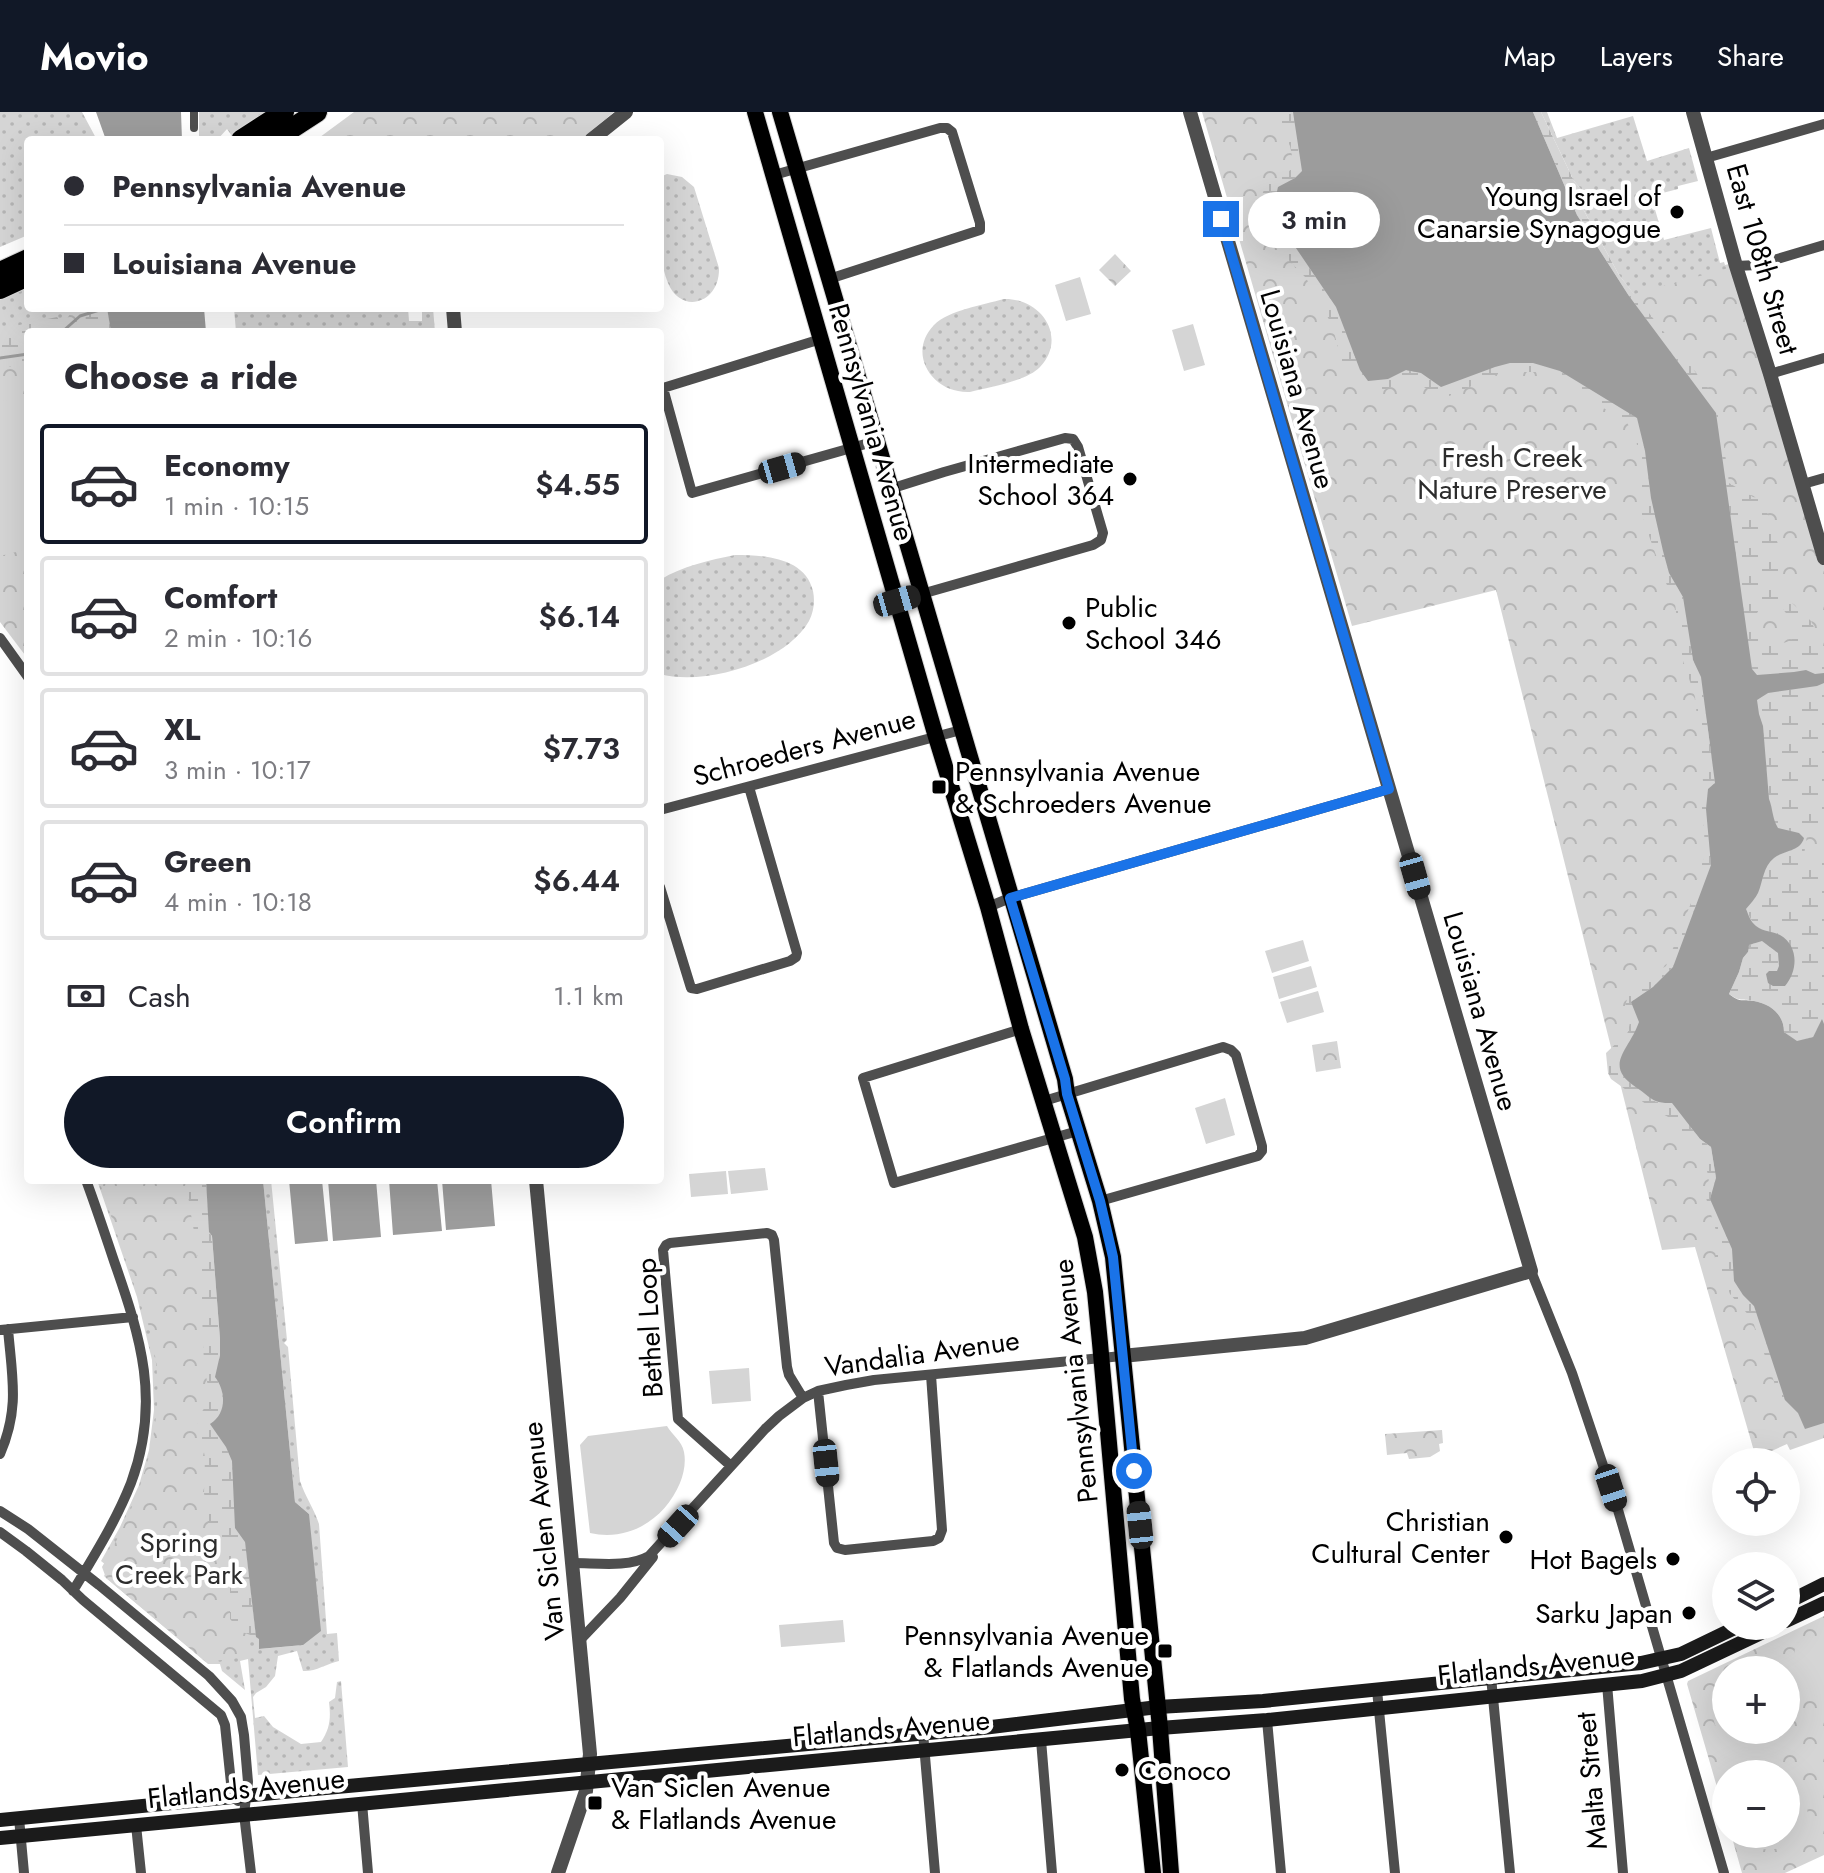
<!DOCTYPE html>
<html lang="en">
<head>
<meta charset="utf-8">
<style>
  body { margin:0; font-family:Jost,sans-serif; background:#f2f2f3; color:#2b2b33; height:100vh; display:flex; flex-direction:column; font-size:30px; white-space:nowrap }
  * { box-sizing:border-box; margin:0 }
  p { font-size:26px; color:#7c7c81 }
  .icon { flex:none; width:44px; height:44px; fill:none; stroke:currentColor; stroke-width:2; stroke-linecap:round; stroke-linejoin:round }
  .map { position:relative; flex:1; overflow:hidden }
  .sheet { position:absolute; left:24px; top:216px; width:640px; height:856px; display:flex; flex-direction:column; background:#fff; border-radius:8px; box-shadow:0 8px 32px #0002 }
  .sheet>* { flex:none }
  .top-card { position:absolute; left:24px; top:24px; width:640px; height:176px; border-radius:8px; box-shadow:0 8px 32px #0002; display:grid; align-content:center; height:176px; padding:0 40px; background:#fff }
  .fabs { position:absolute; left:1712px; top:1336px; display:grid; gap:16px }
  .fabs a { display:grid; place-items:center; width:88px; height:88px; border-radius:50%; background:#fff; box-shadow:0 8px 32px #0002; font-size:40px }
  .end { position:absolute; width:36px; height:36px; margin:-18px; border:10px solid #1a73e8; background:#fff; box-shadow:0 0 0 4px #fff }
  .from { border-radius:50% }
  .bubble { position:absolute; height:56px; border-radius:28px; background:#fff; box-shadow:0 8px 32px #0002; font-size:26px; font-weight:600; line-height:56px; text-align:center }
  .car { position:absolute; width:24px; height:48px; margin:-24px -12px; border-radius:10px; box-shadow:0 0 6px 2px #0007; background:linear-gradient(#222 24%,#8ab4d8 0 40%,#222 0 76%,#8ab4d8 0 86%,#222 0) }
  .top-card b { display:flex; align-items:center; gap:28px; height:76px; font-size:30px }
  .top-card b+b { border-top:2px solid #e1e1e2 }
  .top-card i { width:20px; height:20px; background:#2b2b33 }
  ul { padding:0; list-style:none }
  li { display:flex; align-items:center; gap:24px; height:120px; margin:0 16px 12px; padding:0 24px; border:4px solid #e1e1e2; border-radius:8px }
  li div { flex:1 }
  li b { display:block; font-size:30px }
  li em { font-style:normal; font-weight:600 }
  li.current { border-color:#111827 }
  li>.icon { width:72px; height:72px; stroke-width:1.5 }
  h2 { padding:0 40px; font-size:36px; line-height:96px }
  .pay { display:flex; align-items:center; gap:20px; height:88px; padding:0 40px; font-size:30px }
  .pay p { margin-inline-start:auto }
  .button { display:flex; gap:16px; margin-top:auto; padding:16px 40px }
  .button a { flex:1; height:92px; border-radius:48px; background:#111827; color:#fff; font-size:32px; font-weight:600; line-height:92px; text-align:center }
  header { display:flex; align-items:center; gap:48px; box-sizing:border-box; height:112px; padding:0 40px; background:#111827; color:#fff }
  header strong { font-size:38px }
  nav { display:flex; gap:44px; margin-inline-start:auto; font-size:28px }
  .map>svg:first-child { display:block }
  .grass { fill:url(#grass-dots) }
  .forest { fill:url(#forest-crowns); fill-rule:evenodd }
  .wetland { fill:url(#wetland-marsh); fill-rule:evenodd }
  .garden { fill:#d5d5d5 }
  .water { fill:#9c9c9c }
  .lines { fill:none; stroke-linecap:round; stroke-linejoin:round }
  .stream { stroke:#9c9c9c; stroke-width:3 }
  .primary-casing { stroke:#dbdbdb; stroke-width:18 }
  .motorway-casing { stroke:#dbdbdb; stroke-width:22 }
  .pedestrian { stroke:#4e4e4e; stroke-width:8 }
  .minor { stroke:#4e4e4e; stroke-width:10 }
  .tertiary { stroke:#4e4e4e; stroke-width:14 }
  .secondary { stroke:#1b1b1b; stroke-width:14 }
  .primary { stroke:#000; stroke-width:16 }
  .motorway { stroke:#000; stroke-width:20 }
  .route { stroke:#1a73e8; stroke-width:10 }
  .poi-dot { fill:#000; stroke:#fff; stroke-width:3 }
  .labels { text-anchor:middle; stroke-width:8; stroke-linejoin:round; paint-order:stroke }
  .poi-label { font-size:28px; fill:#000; stroke:#fff; text-anchor:end }
  .street-label { font-size:28px; fill:#000; stroke:#fff }
  .park-label { font-size:28px; fill:#2c2c2c; stroke:#fff }
</style>
</head>
<body>
<header>
<strong>Movio</strong>
<nav><a>Map</a><a>Layers</a><a>Share</a></nav>
</header>
<div class="map">
<svg width="1824" height="1761" viewBox="0 0 1824 1761">
  <defs>
    <pattern id="grass-dots" width="8" height="8" patternUnits="userSpaceOnUse" patternTransform="scale(2)"><rect width="8" height="8" fill="#d5d5d5"/><path d="M2 2h.1M6 6h.1" fill="none" stroke="#b5b5b5" stroke-width="1.8" stroke-linecap="round"/></pattern>
    <pattern id="forest-crowns" width="20" height="18" patternUnits="userSpaceOnUse" patternTransform="scale(2)"><rect width="20" height="18" fill="#d5d5d5"/><path d="M2 6a3 3 0 1 1 6 0M12 15a3 3 0 1 1 6 0" fill="none" stroke="#b5b5b5"/></pattern>
    <pattern id="wetland-marsh" width="20" height="14" patternUnits="userSpaceOnUse" patternTransform="scale(2)"><rect width="20" height="14" fill="#d5d5d5"/><path d="M1 5h8M5 5V1M11 12h8M15 12V8" fill="none" stroke="#b5b5b5"/></pattern>
  </defs>
  <rect width="100%" height="100%" fill="#fff"/>
  <path class="grass" d="M0 0H82L97 28H28V123L0 135Z
    M199 0H269L232 24 227 17 217 28H199Z
    M1541 0H1547L1557 26 1633 4 1647 49 1689 36 1698 69 1678 74V77L1651 84 1664 128 1711 116 1720 151 1724 150 1725 153 1729 152 1753 239 1642 193 1619 163 1582 95 1584 81 1574 69Z
    M667 62 682 65 694 75 719 156C720 192 681 203 668 171 655 139 660 100 660 65Z
    M28 175V196H88L85 220H28L0 270V188Z
    M1004 187C1041 186 1068 225 1040 255 1027 269 989 275 970 280 933 282 906 242 934 213 949 198 983 193 1004 187Z
    M234 196H408L409 209H422V196H433L435 220H236Z
    M735 443C763 443 805 445 813 479 815 489 814 499 809 509 785 551 705 574 660 562V468C682 454 710 448 735 443Z
    M97 1068H101L150 1211 158 1251 159 1309 150 1354 137 1391 106 1453 101 1449 120 1415 139 1373 149 1338 154 1298 152 1248 137 1185Z
    M263 1068H271L287 1228 284 1231 288 1235 300 1369C305 1384 314 1397 319 1412L327 1522 337 1521 339 1549C326 1552 315 1560 303 1559L297 1539 278 1544 275 1564 266 1575 256 1581 253 1585 255 1606 264 1604 273 1615 301 1632 321 1630C330 1617 331 1606 329 1590L335 1586 337 1570 341 1569 348 1655 258 1663 248 1547 240 1549 245 1578 222 1559 220 1552H208L104 1464 108 1457 259 1526 260 1537 303 1533 309 1402 295 1390Z"/>
  <path class="forest" d="M354 0H614L580 28H424V24L421 28H316Z
    M1202 0H1299L1563 255 1640 304 1721 674 1683 994 1824 1302V1326L1790 1338 1787 1332 1756 1346 1695 1135 1662 1138 1496 478 1352 514Z
    M1115 142 1131 159 1115 174 1099 158Z
    M1736 154 1824 451V928L1747 820 1620 186Z
    M73 196H107L111 220H53L66 209Z
    M28 226V547L0 510V231Z
    M1337 929 1341 956 1316 960 1312 933Z
    M99 1068H206L221 1272 245 1429 256 1525 246 1528V1545L206 1550 106 1466 102 1455C141 1388 169 1310 153 1232 149 1210 140 1188 133 1167 121 1134 110 1101 99 1068Z
    M1442 1318 1443 1331 1439 1332 1440 1339 1430 1345 1409 1347 1407 1341 1387 1343 1385 1322Z
    M1824 1504V1743L1785 1761H1742L1731 1722H1786V1662H1726V1706L1687 1572 1688 1569ZM1726 1558H1786V1618H1726Z"/>
  <path class="wetland" d="M1273 0H1293L1302 59 1295 66 1278 75 1273 97 1281 115 1336 195 1360 258 1368 268 1388 267 1406 258 1421 261 1442 275C1463 267 1484 256 1507 252 1549 243 1603 283 1637 306L1645 339 1651 386 1669 461 1683 485 1693 548 1701 565 1715 671 1708 677 1706 697 1711 752 1673 855 1653 875 1631 890 1639 909 1634 924 1621 945 1623 966 1647 982 1656 990 1672 991 1700 1027 1711 1035 1716 1066 1710 1087 1732 1137 1743 1183 1754 1194 1785 1288 1798 1301 1792 1304 1784 1298 1752 1207 1730 1182 1715 1146 1718 1125 1706 1086 1709 1066 1701 1039 1685 1025 1670 1006 1650 995 1611 967 1608 961 1606 941 1628 920 1630 910 1625 894 1630 878 1666 854 1691 791 1705 741 1704 718 1698 680 1703 669 1695 585 1680 539 1675 490 1666 471 1639 396 1641 363 1636 326 1626 309 1541 260H1503L1447 285 1440 286 1421 273 1399 271 1384 278H1369L1356 269 1342 250 1332 213 1306 166 1279 138 1261 91 1263 80 1270 70 1287 62 1294 53 1290 34Z
    M1533 0H1541L1574 69 1584 81 1582 95 1619 163 1711 280 1719 297 1729 371 1753 385 1759 386 1768 403 1779 435 1782 475 1790 489 1811 509 1824 537V561L1815 562 1806 558 1794 560 1757 563 1752 557 1716 301 1629 184 1577 103ZM1777 490 1790 506 1800 513C1796 535 1773 536 1760 520 1759 519 1754 508 1753 507L1763 492Z
    M88 196H107L111 220H85L86 199Z
    M57 205 70 220H28V255L0 254V222L19 213Z
    M1824 571V716L1814 718 1807 723 1804 743 1808 745 1824 739V912L1822 908 1813 925 1797 930 1784 920C1784 903 1771 892 1754 889 1742 886 1742 891 1729 882L1739 860 1743 846 1748 840V833L1762 829 1778 841 1779 854 1777 859 1784 874 1777 821C1759 819 1753 814 1746 797L1757 783 1765 758 1772 747 1792 736 1799 721 1777 716C1773 706 1773 697 1769 688L1763 614 1759 602 1757 588 1768 581 1817 574Z
    M186 1068H206V1069L209 1120 212 1124 220 1227V1243L215 1265C226 1279 226 1301 211 1312L226 1335 232 1349 235 1416 245 1429 256 1525 242 1520 230 1507V1451L209 1416 204 1381 205 1345 197 1307 211 1286C200 1247 204 1213 201 1174 199 1139 190 1103 186 1068Z"/>
  <path class="garden" d="M1080 165 1091 202 1066 209 1055 173Z
    M1193 212 1205 253 1184 259 1172 218Z
    M0 288 10 289 28 295V437L0 444Z
    M1303 828 1309 849 1272 861 1265 839Z
    M1311 854 1317 875 1279 887 1273 865Z
    M1318 879 1324 900 1287 911 1280 890Z
    M1225 986 1235 1023 1206 1032 1195 996Z
    M765 1056 768 1078 731 1082 728 1059Z
    M726 1059 728 1082 691 1085 689 1062Z
    M749 1256 751 1289 712 1292 709 1259Z
    M667 1314C672 1323 682 1329 684 1340 686 1350 684 1361 680 1371 665 1407 629 1430 590 1421L580 1333 588 1324Z
    M843 1508 845 1530 781 1535 779 1513Z
    M1824 1521V1588C1800 1577 1790 1557 1796 1531Z
    M1726 1585V1618H1786V1604C1791 1617 1790 1627 1787 1640L1728 1657 1711 1599Z
    M1792 1660C1824 1694 1804 1750 1752 1735L1748 1722H1786L1785 1662Z"/>
  <path class="water" d="M96 0H181L182 28H106Z
    M1293 0H1533L1577 103 1629 184 1716 301 1752 557 1757 563 1794 560 1806 558 1815 562 1824 561V571L1817 574 1768 581 1757 588 1759 602 1763 614 1769 687C1773 697 1772 706 1778 716L1799 721 1804 726C1800 740 1784 738 1774 746 1763 755 1763 769 1758 781 1755 787 1750 792 1746 797 1749 804 1750 809 1756 814 1764 820 1772 819 1780 823 1799 834 1798 859 1785 874H1773L1768 871 1766 862 1769 859H1777L1779 854 1778 841 1762 829 1749 833 1748 840 1743 846 1739 860 1729 882C1740 891 1742 887 1754 889 1771 892 1784 903 1784 920L1797 929 1813 925 1822 907 1824 912V1311L1805 1317 1798 1301 1785 1288 1754 1194 1743 1183 1734 1169 1732 1137 1710 1087 1716 1066 1711 1035 1700 1027 1672 991C1667 991 1663 991 1659 990 1652 989 1644 980 1637 976 1602 953 1629 939 1639 910L1631 890 1653 875 1673 855 1711 753 1706 697 1708 677 1715 671 1701 565 1693 548 1683 485 1669 461 1663 439 1651 386 1645 339 1637 306 1560 259 1533 251H1510L1495 255 1441 275 1421 261 1406 258 1388 267 1368 269 1360 258 1336 195 1281 114 1273 97 1278 75 1295 66 1302 59Z
    M107 196H204L206 220H111Z
    M206 1068H263L295 1390 309 1402 321 1519 303 1533 259 1537V1527L256 1525 245 1430 235 1416 232 1349 226 1335 210 1312C227 1302 226 1279 215 1265L220 1243V1227L212 1124 209 1120Z
    M289 1068H322L328 1129 295 1132Z
    M328 1068H376L381 1125 333 1129Z
    M389 1068H437L442 1119 393 1123Z
    M442 1068H491L495 1114 446 1118Z"/>
  <g class="lines">
    <path class="stream" d="M62 220 80 204 106 196
      M0 246 28 242"/>
    <defs>
      <path id="primary" d="M755 0 936 625 988 795 1021 917 1085 1125 1095 1180 1100 1231 1132 1587 1138 1618 1153 1761
        M780 0 1065 967 1067 982 1100 1089 1113 1145 1160 1616 1171 1761"/>
      <path id="motorway" d="M241 28 284 0
        M274 28 317 0
        M0 160 28 147
        M0 177 28 164"/>
    </defs>
    <use href="#primary" class="primary-casing"/>
    <use href="#motorway" class="motorway-casing"/>
    <path class="pedestrian" d="M194 16V0"/>
    <path class="minor" d="M1706 46 1824 12
      M774 63 940 16H947L952 20 980 111V118L829 167
      M1736 154 1757 153 1824 133
      M821 227 663 276 692 381 876 329
      M1770 262 1824 246
      M1803 372 1824 366
      M890 377 944 360 1065 326 1073 327 1078 335 1103 421 1101 428 1093 433 897 489
      M0 526 28 565
      M660 698 961 618
      M660 775 691 876 697 877 790 849 796 845 797 841 749 675
      M988 795 1010 786 1389 677
      M1021 917 863 966 894 1071 1078 1019
      M1044 989 1223 935 1231 938 1236 943 1262 1034V1039L1258 1044 1100 1089
      M1531 1159 1572 1261 1618 1398 1724 1761
      M0 1218 133 1205
      M818 1279 834 1431 837 1436 845 1438 933 1429 939 1426 942 1418 931 1263
      M0 1342C20 1296 12 1265 8 1217
      M731 1354 678 1307 663 1138 666 1133 670 1131 767 1121 772 1123 774 1128 787 1255 789 1263 803 1286
      M0 1399 28 1417 99 1473 209 1564 232 1589 241 1605 244 1623 248 1670 244 1702 251 1761
      M0 1420 26 1439 62 1468 83 1488 221 1603 225 1613 231 1671 238 1689
      M573 1451C597 1451 628 1456 649 1444L765 1317 779 1304 803 1286 818 1279 846 1273 874 1268 1122 1244
      M73 1479C94 1444 116 1409 131 1371 161 1290 141 1226 114 1149 105 1122 96 1095 86 1068
      M580 1528 620 1486 653 1445
      M1491 1565 1510 1761
      M1607 1572 1623 1761
      M1377 1578 1395 1761
      M1267 1608 1281 1761
      M923 1621 935 1761
      M1041 1628 1052 1761
      M362 1691 368 1761
      M19 1706 24 1761
      M136 1713 141 1761"/>
    <path class="tertiary" d="M1693 0 1736 154 1770 262 1824 446
      M591 28 626 0
      M453 196 455 220
      M536 1068 590 1642 586 1679 558 1761
      M1122 1244 1305 1226 1531 1159 1190 0"/>
    <path class="secondary" d="M1786 1491 1824 1472
      M1786 1509 1824 1491
      M0 1708 304 1678 983 1616 1158 1595 1263 1589 1641 1551 1681 1542 1739 1514
      M0 1726 1160 1616 1267 1608 1642 1569 1681 1559 1776 1514"/>
    <use href="#primary" class="primary"/>
    <use href="#motorway" class="motorway"/>
  </g>
  <g class="lines">
    <path class="route" d="M1134 1359 1113 1145 1100 1089 1067 982 1065 967 1010 786 1389 677 1221 107"/>
  </g>
  <g class="poi-dot">
    <circle cx="1677" cy="100" r="8"/>
    <circle cx="1130" cy="367" r="8"/>
    <circle cx="1069" cy="511" r="8"/>
    <rect x="931" y="667" width="16" height="16" rx="4"/>
    <circle cx="1506" cy="1425" r="8"/>
    <circle cx="1673" cy="1447" r="8"/>
    <circle cx="1689" cy="1501" r="8"/>
    <rect x="1157" y="1531" width="16" height="16" rx="4"/>
    <circle cx="1122" cy="1658" r="8"/>
    <rect x="587" y="1683" width="16" height="16" rx="4"/>
  </g>
  <g class="labels">
    <g class="poi-label">
      <text x="1661" y="94">Young Israel of<tspan x="1661" dy="32">Canarsie Synagogue</tspan></text>
      <text x="1114" y="361">Intermediate<tspan x="1114" dy="32">School 364</tspan></text>
      <text x="1085" y="505" text-anchor="start">Public<tspan x="1085" dy="32">School 346</tspan></text>
      <text x="955" y="669" text-anchor="start">Pennsylvania Avenue<tspan x="955" dy="32">&amp; Schroeders Avenue</tspan></text>
      <text x="1490" y="1419">Christian<tspan x="1490" dy="32">Cultural Center</tspan></text>
      <text x="1657" y="1457">Hot Bagels</text>
      <text x="1673" y="1511">Sarku Japan</text>
      <text x="1149" y="1533">Pennsylvania Avenue<tspan x="1149" dy="32">&amp; Flatlands Avenue</tspan></text>
      <text x="1138" y="1668" text-anchor="start">Conoco</text>
      <text x="611" y="1685" text-anchor="start">Van Siclen Avenue<tspan x="611" dy="32">&amp; Flatlands Avenue</tspan></text>
    </g>
    <g class="street-label">
      <text transform="translate(1763 147) rotate(74)" y="10">East 108th Street</text>
      <text transform="translate(1298 277) rotate(74)" y="10">Louisiana Avenue</text>
      <text transform="translate(872 310) rotate(74)" y="10">Pennsylvania Avenue</text>
      <text transform="translate(804 635) rotate(-15)" y="10">Schroeders Avenue</text>
      <text transform="translate(1481 899) rotate(74)" y="10">Louisiana Avenue</text>
      <text transform="translate(649 1216) rotate(-93)" y="10">Bethel Loop</text>
      <text transform="translate(922 1241) rotate(-8)" y="10">Vandalia Avenue</text>
      <text transform="translate(1075 1269) rotate(-96)" y="10">Pennsylvania Avenue</text>
      <text transform="translate(543 1419) rotate(-96)" y="10">Van Siclen Avenue</text>
      <text transform="translate(1536 1553) rotate(-6)" y="10">Flatlands Avenue</text>
      <text transform="translate(891 1616) rotate(-5)" y="10">Flatlands Avenue</text>
      <text transform="translate(1591 1669) rotate(-95)" y="10">Malta Street</text>
      <text transform="translate(246 1676) rotate(-6)" y="10">Flatlands Avenue</text>
    </g>
    <g class="park-label">
      <text x="1512" y="355">Fresh Creek<tspan x="1512" dy="32">Nature Preserve</tspan></text>
      <text x="179" y="1440">Spring<tspan x="179" dy="32">Creek Park</tspan></text>
    </g>
  </g>
</svg>
<div class="fabs">
<a><svg class="icon" aria-label="locate" viewBox="0 0 24 24"><circle cx="12" cy="12" r="6"/><path d="M12 2v4M12 18v4M2 12h4M18 12h4"/></svg></a>
<a><svg class="icon" aria-label="layers" viewBox="0 0 24 24"><path d="M12 4l9 5-9 5-9-5zM3 14l9 5 9-5"/></svg></a>
<a>+</a>
<a>−</a>
</div>
<i class="end from" style="left:1134px;top:1359px"></i>
<i class="end" style="left:1221px;top:107px"></i>
<div class="bubble" style="left:1248px;top:80px;width:132px">3 min</div>
<i class="car" style="left:782px;top:356px;rotate:74deg"></i>
<i class="car" style="left:897px;top:489px;rotate:74deg"></i>
<i class="car" style="left:1415px;top:764px;rotate:164deg"></i>
<i class="car" style="left:826px;top:1351px;rotate:174deg"></i>
<i class="car" style="left:1611px;top:1376px;rotate:162deg"></i>
<i class="car" style="left:1140px;top:1413px;rotate:354deg"></i>
<i class="car" style="left:678px;top:1414px;rotate:222deg"></i>
<div class="top-card">
<b><i class="from"></i>Pennsylvania Avenue</b>
<b><i></i>Louisiana Avenue</b>
</div>
<section class="sheet">
<h2>Choose a ride</h2>
<ul>
<li class="current"><svg class="icon" aria-label="car" viewBox="0 0 24 24"><path d="M5 17H2v-5l4-1 3-4h7l3 4 3 1v5h-3M9 17h6M6 11h13"/><circle cx="7" cy="17" r="2"/><circle cx="17" cy="17" r="2"/></svg><div><b>Economy</b><p>1 min · 10:15</p></div><em>$4.55</em></li>
<li><svg class="icon" aria-label="car" viewBox="0 0 24 24"><path d="M5 17H2v-5l4-1 3-4h7l3 4 3 1v5h-3M9 17h6M6 11h13"/><circle cx="7" cy="17" r="2"/><circle cx="17" cy="17" r="2"/></svg><div><b>Comfort</b><p>2 min · 10:16</p></div><em>$6.14</em></li>
<li><svg class="icon" aria-label="car" viewBox="0 0 24 24"><path d="M5 17H2v-5l4-1 3-4h7l3 4 3 1v5h-3M9 17h6M6 11h13"/><circle cx="7" cy="17" r="2"/><circle cx="17" cy="17" r="2"/></svg><div><b>XL</b><p>3 min · 10:17</p></div><em>$7.73</em></li>
<li><svg class="icon" aria-label="car" viewBox="0 0 24 24"><path d="M5 17H2v-5l4-1 3-4h7l3 4 3 1v5h-3M9 17h6M6 11h13"/><circle cx="7" cy="17" r="2"/><circle cx="17" cy="17" r="2"/></svg><div><b>Green</b><p>4 min · 10:18</p></div><em>$6.44</em></li>
</ul>
<div class="pay"><svg class="icon" aria-label="cash" viewBox="0 0 24 24"><path d="M3 7h18v10H3z"/><circle cx="12" cy="12" r="2"/></svg>Cash<p>1.1 km</p></div>
<div class="button"><a>Confirm</a></div>
</section>
</div>
</body>
</html>
